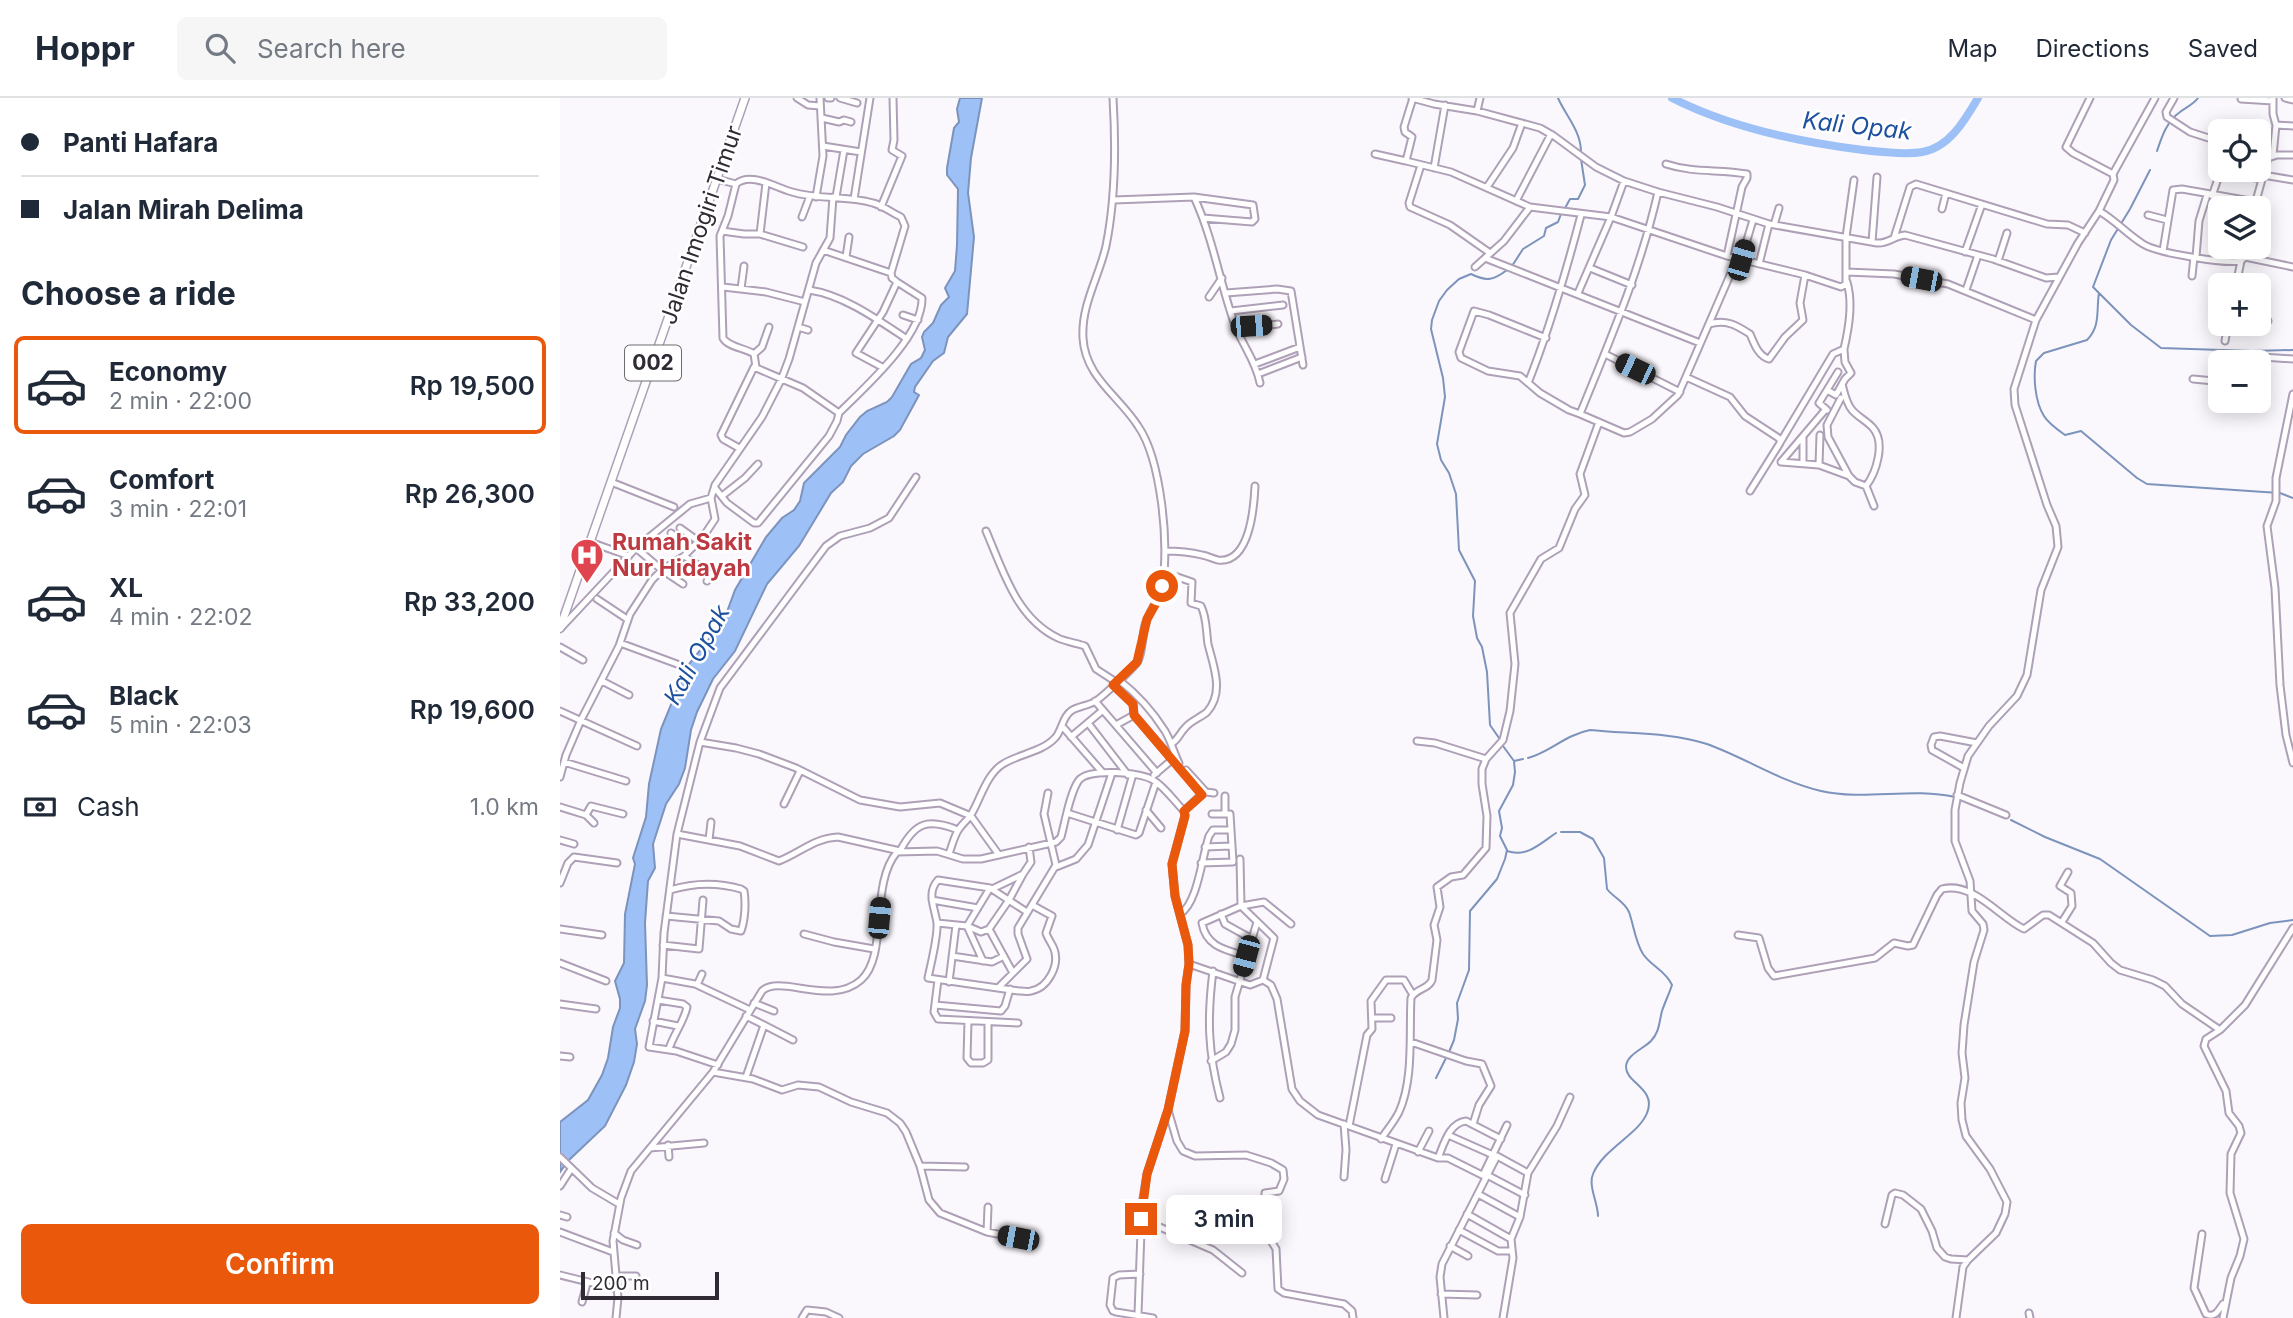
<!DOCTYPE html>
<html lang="en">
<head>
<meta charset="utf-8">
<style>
  body { margin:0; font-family:Inter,sans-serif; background:#f6f6f7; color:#1f2937; height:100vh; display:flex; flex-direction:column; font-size:26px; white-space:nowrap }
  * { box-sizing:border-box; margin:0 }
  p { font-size:23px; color:#747a83 }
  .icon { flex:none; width:38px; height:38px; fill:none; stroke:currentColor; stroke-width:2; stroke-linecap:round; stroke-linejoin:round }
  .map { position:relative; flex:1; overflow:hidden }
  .drawer { display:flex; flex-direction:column; background:#fff; width:560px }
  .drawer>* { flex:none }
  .hud { display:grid; align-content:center; height:154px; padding:0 21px; background:#fff }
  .fabs { position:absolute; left:1648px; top:21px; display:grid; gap:14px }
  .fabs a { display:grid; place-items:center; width:63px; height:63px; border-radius:10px; background:#fff; box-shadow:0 4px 18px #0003; font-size:35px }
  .scale { position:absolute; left:21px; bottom:18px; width:138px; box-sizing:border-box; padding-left:7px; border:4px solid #2f2a33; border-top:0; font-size:19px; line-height:24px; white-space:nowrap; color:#2f2a33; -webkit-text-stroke:5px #fff; paint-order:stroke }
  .end { position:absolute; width:32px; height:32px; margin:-16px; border:9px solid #ea580c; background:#fff; box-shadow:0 0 0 4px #fff }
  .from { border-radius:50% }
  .bubble { position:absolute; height:49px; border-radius:10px; background:#fff; box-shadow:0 4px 18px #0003; font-size:23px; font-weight:600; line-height:49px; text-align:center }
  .car { position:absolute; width:21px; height:42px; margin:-21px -10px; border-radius:9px; box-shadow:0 0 5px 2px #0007; background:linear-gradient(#222 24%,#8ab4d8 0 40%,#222 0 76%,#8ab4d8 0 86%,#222 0) }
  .hud b { display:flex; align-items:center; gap:24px; height:66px; font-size:26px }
  .hud b+b { border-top:2px solid #e0e1e3 }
  .hud i { width:18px; height:18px; background:#1f2937 }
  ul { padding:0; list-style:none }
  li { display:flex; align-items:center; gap:21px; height:98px; margin:0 14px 10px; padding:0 7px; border:4px solid transparent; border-radius:10px }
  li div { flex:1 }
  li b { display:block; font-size:26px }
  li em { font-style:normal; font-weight:600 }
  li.current { border-color:#ea580c }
  li>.icon { width:63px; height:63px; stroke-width:1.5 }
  h2 { padding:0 21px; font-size:32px; line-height:84px }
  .pay { display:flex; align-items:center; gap:18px; height:77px; padding:0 21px; font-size:26px }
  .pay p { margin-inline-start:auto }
  .action { display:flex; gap:14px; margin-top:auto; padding:14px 21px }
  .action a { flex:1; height:80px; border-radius:10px; background:#ea580c; color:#fff; font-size:28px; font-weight:600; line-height:80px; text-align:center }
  header { display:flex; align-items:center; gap:42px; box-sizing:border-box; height:98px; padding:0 35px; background:#fff; border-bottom:2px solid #e0e1e3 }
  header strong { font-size:33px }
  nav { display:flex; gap:38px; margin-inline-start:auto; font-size:24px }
  .search { width:490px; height:63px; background:#f6f6f7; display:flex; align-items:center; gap:18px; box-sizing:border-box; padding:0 24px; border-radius:10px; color:#747a83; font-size:26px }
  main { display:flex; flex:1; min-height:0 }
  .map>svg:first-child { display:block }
  .water { fill:#9dc0f7; stroke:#7c93bc; stroke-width:2 }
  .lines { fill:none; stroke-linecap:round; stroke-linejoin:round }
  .stream { stroke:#7c93bc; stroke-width:2 }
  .river { stroke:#9dc0f7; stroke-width:8 }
  .minor-casing { stroke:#aea0b7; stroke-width:9 }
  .major-casing { stroke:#aea0b7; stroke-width:10 }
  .minor { stroke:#fff; stroke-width:5 }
  .major { stroke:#fff; stroke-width:7 }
  .route { stroke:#ea580c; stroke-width:9 }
  .labels { text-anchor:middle; stroke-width:5; stroke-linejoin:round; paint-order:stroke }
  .shield { fill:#fff; stroke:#6d6a70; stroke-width:2 }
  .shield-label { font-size:21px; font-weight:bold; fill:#2f2a33 }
  .street-label { font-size:23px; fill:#2f2a33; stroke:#fff }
  .health-label { font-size:23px; font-weight:bold; fill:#be3a42; stroke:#fff; text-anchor:start }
  .water-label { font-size:24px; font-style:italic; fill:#1d509f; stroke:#fff }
</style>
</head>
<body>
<header>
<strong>Hoppr</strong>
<div class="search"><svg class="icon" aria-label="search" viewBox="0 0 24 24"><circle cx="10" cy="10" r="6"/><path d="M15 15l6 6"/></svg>Search here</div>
<nav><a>Map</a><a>Directions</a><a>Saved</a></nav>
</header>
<main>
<section class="drawer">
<div class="hud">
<b><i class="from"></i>Panti Hafara</b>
<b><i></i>Jalan Mirah Delima</b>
</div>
<h2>Choose a ride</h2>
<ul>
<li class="current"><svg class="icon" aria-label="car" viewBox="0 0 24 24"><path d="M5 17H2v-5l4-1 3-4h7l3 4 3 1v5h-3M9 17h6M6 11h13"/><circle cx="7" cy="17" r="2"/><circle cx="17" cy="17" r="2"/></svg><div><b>Economy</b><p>2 min · 22:00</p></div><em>Rp 19,500</em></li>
<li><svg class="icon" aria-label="car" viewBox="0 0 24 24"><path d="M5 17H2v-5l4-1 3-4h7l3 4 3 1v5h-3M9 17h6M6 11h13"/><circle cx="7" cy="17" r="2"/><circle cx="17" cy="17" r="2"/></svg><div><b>Comfort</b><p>3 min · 22:01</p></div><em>Rp 26,300</em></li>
<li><svg class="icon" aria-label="car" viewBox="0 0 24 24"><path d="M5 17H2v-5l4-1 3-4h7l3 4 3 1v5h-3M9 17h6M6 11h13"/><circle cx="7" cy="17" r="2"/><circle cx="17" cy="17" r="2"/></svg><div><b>XL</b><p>4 min · 22:02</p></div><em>Rp 33,200</em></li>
<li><svg class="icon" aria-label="car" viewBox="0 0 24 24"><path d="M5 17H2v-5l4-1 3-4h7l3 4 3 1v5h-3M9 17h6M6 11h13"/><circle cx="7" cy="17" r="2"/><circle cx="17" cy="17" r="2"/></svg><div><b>Black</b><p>5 min · 22:03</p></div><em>Rp 19,600</em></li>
</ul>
<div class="pay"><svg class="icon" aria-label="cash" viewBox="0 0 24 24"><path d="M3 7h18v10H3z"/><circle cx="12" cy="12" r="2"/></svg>Cash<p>1.0 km</p></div>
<div class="action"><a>Confirm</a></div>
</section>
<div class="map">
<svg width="1733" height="1220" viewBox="0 0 1733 1220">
  <rect width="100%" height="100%" fill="#fbf8fd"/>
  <path class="water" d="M400 0H422L411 60 408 95 414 139 407 216 388 239 384 255 373 263 355 289 354 294 359 297 340 332 334 338 303 356 291 368 283 384 271 395 239 448 207 486 175 553 153 581 137 614 131 632 125 670 119 686 106 706 93 746 95 770 88 783 85 825 87 887 85 903 75 931 77 946 74 964 66 987 45 1028 8 1063 0 1074V1024L28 1002 42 977 48 960 53 929 60 910V901L55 883 64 865 65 816 75 766 73 760 86 719 89 686 101 631 126 570 164 522 175 492 206 439 222 420 234 412 240 403 244 385 280 349 286 337 300 319 307 313 327 304 332 299 351 266 361 260 365 252 362 239 364 234 373 225 381 207 389 199 385 190 395 173 397 147 398 91 387 77V70L394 30 399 24 397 11Z"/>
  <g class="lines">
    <path class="stream" d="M998 0C1006 18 1021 33 1021 54
      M1597 53C1602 38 1607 23 1620 14 1626 9 1633 7 1638 0
      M1590 72 1570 111 1551 142 1533 189 1571 227 1601 250 1692 253 1733 252
      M1004 112 1010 101H1018L1025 87 1021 61
      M952 168 963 151 984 138 986 130 998 124 1001 116
      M1539 195C1536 212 1541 228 1527 242L1484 255 1476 263C1473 279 1475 304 1484 318 1488 325 1498 332 1505 337L1521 333 1577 380 1587 386 1704 394 1720 395 1733 400
      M939 640 930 627 927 574 922 549 917 540 913 518 915 483 899 452 896 396 889 375 881 362 877 346 885 299 883 280 871 231 872 222 879 203 887 192 899 181 911 176C927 184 934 182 947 172
      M943 648 954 663 963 661
      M968 660C990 654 1005 637 1030 632 1068 636 1110 634 1147 646 1186 660 1221 684 1261 693 1305 703 1351 689 1395 699
      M1451 722 1485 739 1540 761 1650 838 1672 837 1710 825 1733 822
      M1001 734H1020L1033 741 1044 760 1047 791C1054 800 1064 803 1069 814 1074 828 1075 843 1083 856 1091 868 1106 873 1112 887 1109 896 1105 904 1102 913 1099 924 1100 933 1091 943 1083 951 1066 957 1066 969 1066 985 1097 991 1087 1015 1079 1036 1043 1051 1033 1076 1028 1088 1038 1105 1038 1118
      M947 753C967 760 981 745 996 735
      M889 954 894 942 898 921 897 905 909 872 910 813 937 781 945 761 947 752 940 738 942 730 939 713 953 687 955 674 954 663
      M876 980 886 960"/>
    <path class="river" d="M1112 0C1171 30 1238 44 1303 52 1320 54 1346 57 1362 54 1389 50 1405 22 1418 0"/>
    <defs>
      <path id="minor" d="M237 0 248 7 260 8
        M268 0H271
        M280 0 297 5
        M852 0 874 6 917 13 980 30 994 38 1036 69 1064 83 1098 94 1157 109 1209 126 1317 145C1328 146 1334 138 1345 137L1433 161 1486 180 1499 179
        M853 0 844 29 845 34 852 39 846 63 891 74 970 109 1051 119 1167 158 1245 177 1281 189 1286 186V139L1294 82
        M1530 0 1506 49 1513 55 1553 76
        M1614 0 1606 14 1607 19 1630 34 1661 44
        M1713 0V16L1716 27 1713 57
        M1725 0 1733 2
        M1681 1 1713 3
        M917 13 920 0
        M262 20 279 24 284 22 291 24
        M1716 27 1733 28
        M263 48 301 54
        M1699 54 1711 58
        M815 56 846 63
        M1106 66C1133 75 1159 71 1187 76V80L1182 89 1167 158
        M861 67 849 105 850 109 890 127 930 155
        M874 70 885 7
        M1661 73 1701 81
        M1703 77 1733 82
        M157 81 176 86 168 118 160 138 163 240C168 249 185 250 194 256L196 269
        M176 86C191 73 216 90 232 94 258 102 286 97 313 105 322 107 332 115 341 119L345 128 331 175 332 180 337 184 323 214 296 255 322 269
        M927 89 953 50 962 25
        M1098 94C1080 173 1050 242 1020 316L1064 335 1070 334 1092 321 1118 297 1177 161
        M1652 98 1661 72
        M256 99 263 58 260 0
        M276 99 284 52
        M634 99C654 142 660 187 676 230 684 249 696 264 700 285
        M294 101 310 0
        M554 102 634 99 693 107 695 121 692 124 643 120
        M956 103 991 36
        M321 109 342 58 332 52 334 42 333 0
        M1694 110 1708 60 1717 57H1733
        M1382 111 1386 95
        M1539 113 1554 82 1553 76 1595 0
        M1588 117 1607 122
        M242 119 250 98
        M1214 127 1219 110
        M162 133 184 136H200L206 85
        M200 136 243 149
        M1334 140 1350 89 1356 86 1487 126 1508 127 1525 135
        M1312 144 1317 79
        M263 152 331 175
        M1603 153 1613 92 1622 91 1696 104
        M1405 154 1422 106
        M286 159 289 139
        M1636 159 1639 123 1647 97
        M1685 159 1733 169
        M925 160 1140 245
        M1181 162 1193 122
        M1438 163 1447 135
        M1199 166 1209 126
        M915 169 944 143 970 109
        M1030 170 1072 187
        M1287 174 1334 176 1388 186 1476 222
        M1632 178 1634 159
        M1676 187 1681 163 1685 159 1687 149
        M163 189 206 194 245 204
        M181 191 184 168
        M249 192C284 197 318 222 347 241
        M1406 192 1418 157
        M666 195 717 191 731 193 743 267
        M1018 195 1051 119 1064 83
        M649 199 662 180
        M671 213 723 207
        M343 217 358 222
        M1699 221 1708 223
        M1149 226C1166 221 1176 227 1190 236 1194 245 1198 258 1209 261L1225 239 1243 222 1240 205 1245 177
        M238 229 248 232
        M677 231 718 226
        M986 240 929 217 914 213 899 254 901 260 928 273 960 278 980 295 1009 312 1020 316
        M1665 243 1668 226
        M194 256 202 249 209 229
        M1045 256 1120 294
        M695 266 740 249
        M698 276 742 259
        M1126 279 1170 299 1185 318 1220 341V345L1190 393
        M1633 281 1654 283 1653 300
        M1654 283 1657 256 1733 261
        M968 285C990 230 1006 174 1021 117
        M1282 286C1284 294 1286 305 1292 312 1298 319 1307 323 1313 330 1326 345 1316 375 1306 388L1314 408
        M1267 292 1276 297 1285 281 1291 275 1285 264 1284 252
        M1733 296 1716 380V403L1707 428 1715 490 1720 587 1726 637 1733 665
        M1281 300 1267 327 1268 339 1289 378 1295 384 1306 388
        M1660 303 1661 292
        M1670 310 1671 303
        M1266 311 1221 364 1259 367 1289 378
        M1267 312 1259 305 1278 274
        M279 315C305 289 363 238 362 200L337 184
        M1221 343 1273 256 1284 251C1289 229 1293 205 1287 184
        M1243 365V340
        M1259 367 1260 337
        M51 384 114 409
        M155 390 167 405 194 425H198L269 338 277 323 279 315 243 290 194 269 161 337 163 341 179 350
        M162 398 185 380 198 366
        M120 430 138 443
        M426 433C443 472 456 520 498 540 507 544 516 545 525 548L536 571 556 584
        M111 435 131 449
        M30 444 69 458
        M76 450 102 472 123 486
        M605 453C617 453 630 454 642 457 648 458 653 461 658 462 690 466 694 409 695 388
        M124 458 149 474 151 477 147 483
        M603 474 632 484 631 505 641 508C647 520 646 533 648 546 653 567 665 594 647 614 640 620 630 623 625 630 619 636 619 641 611 646
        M37 501 67 521
        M0 531 76 450 130 406 151 400
        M60 545 117 566
        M0 549 23 562
        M559 582C577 596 593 614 605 633 611 643 614 655 619 665
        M42 583 69 597
        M553 587 573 606 574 617 642 696 624 713
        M535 603 597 675
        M0 613 77 648
        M528 625 568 677
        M556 627 574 617
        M502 628 543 675
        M511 639 543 612
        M857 643 875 645 926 661
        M140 644 160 590 266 448 280 438 310 430 329 420 356 379
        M4 664 66 683
        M1404 670 1372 652 1371 647 1374 639 1380 638 1417 645
        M626 672 646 694 654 695
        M594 677 613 661
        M0 679 6 657 21 622 59 548 70 516 92 482 102 472 124 458 143 439 155 421 151 400 155 387 202 319 221 282 229 261 256 165 270 140 273 99
        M1397 697 1446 717
        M665 698V716
        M224 706 240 673
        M0 709 26 717 34 725
        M586 712 601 730
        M507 715 576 737 579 735 596 684
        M26 717 31 708 63 716
        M557 732 573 676
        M117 736 180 748 219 763C240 755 254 740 278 739L340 753C355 724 368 720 398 732
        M0 742 14 746
        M149 742 151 724
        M645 749 671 748
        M389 756C392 748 394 738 399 731 403 725 409 721 412 715 421 699 427 676 443 666 459 656 482 654 495 640 502 633 502 619 511 613 518 608 528 608 536 603 543 598 574 570 578 563 583 552 582 538 585 527 589 513 599 502 602 488 610 449 601 361 578 328 559 298 525 279 523 240 521 207 539 179 546 148 556 99 556 50 553 0
        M641 765 673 764 670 716H652
        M496 769 516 761 528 747 552 675
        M0 785 8 765 14 759 57 765
        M432 791 463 776 471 764 469 749
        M372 802 418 810
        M467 814 430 790 378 782C366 795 375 810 377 825 378 839 371 865 368 880L459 893C460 893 469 894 471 893 488 890 500 867 494 851 492 846 488 841 486 835L492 818 472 807
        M620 816C638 805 642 758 649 738L653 732H670
        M661 816 665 826 692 841
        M106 818 159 823 171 831 181 833C185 822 186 805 184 793L181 791C157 784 133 785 110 792
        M1502 824 1512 808 1511 795 1500 788 1508 774
        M377 825 407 828 421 834 429 831 449 802 463 776
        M407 828 430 790
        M407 828 423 863
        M0 831 42 837
        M429 831 453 875
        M244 836 274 844 314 851
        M1178 837 1199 840 1208 870 1214 878 1315 860 1334 845 1348 848 1353 847 1377 797 1382 791C1413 783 1439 819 1464 831L1483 817H1489L1533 845 1551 865 1560 872 1593 882 1605 888 1622 906 1660 932 1685 907 1733 830
        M103 847 139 851 143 802
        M392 858 432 864 444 858
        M686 858C666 852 646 849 642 825L681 808 704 804 731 826
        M0 865 46 883
        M629 866 690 887 703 882 714 840 681 808 680 761
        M653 873C647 920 648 954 660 1000
        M102 880 135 886 190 912
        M378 882 374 914 378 921 458 925
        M703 882 711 887 717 901 732 991 740 1003 758 1017 878 1060H888L926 1079
        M389 884 396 827
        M137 887 142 876
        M439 889 467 861 458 836V830L496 767 484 716 488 695
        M98 902 123 906 127 909C124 924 113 937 109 951
        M194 905 214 913
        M0 906 36 911
        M375 907 441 913 445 908 450 891
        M812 920H831
        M93 923 118 928
        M408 923 407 960 411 965H423L428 962V924
        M204 927 233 942
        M1660 932 1646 941 1644 948 1666 993 1669 1015 1679 1028 1681 1035 1671 1056 1670 1095 1684 1141 1680 1158 1671 1180 1663 1220
        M851 944 906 963 922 966 931 988 919 1007 913 1026
        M0 958 10 959
        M651 963 666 954 671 946 675 932V899L697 824
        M158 967 116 953 89 949 102 880 104 835 117 736 140 644 176 650 199 656 236 670 300 702 340 709 380 705 411 718 439 757
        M153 974 193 981 222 992 238 987 259 989 291 1004 327 1015 340 1025 346 1034 360 1068 369 1102 380 1115 427 1134 458 1140
        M186 979 204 927 186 918
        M608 1012 617 1043 623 1053 635 1058 686 1057 711 1065 723 1072 724 1081 719 1093 705 1095 706 1135 716 1151 718 1191 724 1195 784 1206 792 1213 793 1220
        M784 1026 786 1052 784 1079
        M789 1028 807 937 812 931 811 903 826 882H844L853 897
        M888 1037 933 1057
        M821 1041C827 1032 834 1024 839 1014 854 981 849 935 851 900 856 890 868 892 872 882L877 842 874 827 880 809 877 789 891 779 903 777 926 750 927 718 922 686V671L926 661 943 642 950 613 955 566 950 515 981 461 999 450 1015 411 1025 397 1020 376 1039 324
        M108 1047 109 1059
        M90 1050 144 1045
        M858 1054 869 1033
        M937 1058 968 1075
        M0 1059 32 1090 59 1106
        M878 1060C884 1046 889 1025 906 1023L941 1041
        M360 1068 405 1069
        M968 1075 997 1028 1010 999
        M923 1077 947 1027
        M927 1077 965 1097
        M825 1081 836 1046
        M0 1088 11 1071
        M918 1096 960 1119
        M907 1116 951 1141
        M0 1117 7 1119
        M581 1121 653 1152 682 1175
        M1325 1126 1332 1097 1335 1095 1343 1097 1361 1111 1372 1133 1377 1150 1385 1159 1391 1161 1408 1162
        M899 1132 938 1153H952
        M0 1134 53 1154
        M427 1134 428 1109
        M54 1135 63 1142 77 1147
        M1642 1136 1634 1190 1646 1216C1655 1220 1658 1213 1663 1206
        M890 1148 908 1158
        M580 1176 559 1177 553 1180 550 1207 553 1213 556 1214 593 1220
        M0 1177 57 1191
        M55 1178H76
        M881 1196 917 1197
        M22 1204 27 1185
        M1469 1215 1470 1220
        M56 1220 58 1200 53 1143 61 1100 71 1073 153 974 202 893C220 876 271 909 301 882 329 857 309 787 337 754L377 753 403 761H421L496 744 501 739C505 724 510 694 519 682 529 670 581 674 593 682 605 689 614 703 624 713L625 717 612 766 615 798 628 847 629 866 626 887 625 933 608 1012 587 1076 582 1106 578 1216
        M242 1220 247 1212 266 1214 279 1220
        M884 1220 880 1179 882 1166 937 1058
        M943 1220 953 1160 951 1141 960 1119 968 1075
        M1396 1220 1403 1169 1408 1162 1436 1135 1445 1116 1447 1104 1430 1071 1406 1038 1402 1022 1401 1005 1405 980 1402 955 1404 927 1414 864 1424 832 1423 826 1412 813 1410 783 1395 743V712L1400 685 1408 658 1429 628 1457 598 1467 577 1481 492 1498 449 1496 428 1487 407 1455 307 1454 291 1476 222 1518 145 1539 113C1555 122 1567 136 1583 146 1597 155 1665 166 1681 163"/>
      <path id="major" d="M0 530 185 0"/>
    </defs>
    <use href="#minor" class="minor-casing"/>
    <use href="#major" class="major-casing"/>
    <use href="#minor" class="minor"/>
    <use href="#major" class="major"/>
  </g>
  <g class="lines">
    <path class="route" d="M581 1121 587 1076 608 1012 625 933 626 887 629 866 628 847 615 798 612 766 625 718 624 713 642 697 574 617 573 606 553 587 577 564 587 521 596 505 602 488"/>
  </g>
  <defs>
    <symbol id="hospital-pin" viewBox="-11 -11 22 30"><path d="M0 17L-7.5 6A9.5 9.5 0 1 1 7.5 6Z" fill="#e0444e" stroke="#fff"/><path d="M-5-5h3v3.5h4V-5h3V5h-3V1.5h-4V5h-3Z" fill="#fff"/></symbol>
  </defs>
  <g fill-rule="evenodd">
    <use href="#hospital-pin" x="8" y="438" width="38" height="52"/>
  </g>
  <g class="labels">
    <rect class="shield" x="65" y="247.5" width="56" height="35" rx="5"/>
    <g class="shield-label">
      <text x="93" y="272">002</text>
    </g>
    <g class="street-label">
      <text transform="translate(141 127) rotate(-71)" y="8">Jalan Imogiri Timur</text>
    </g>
    <g class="health-label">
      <text x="52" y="452">Rumah Sakit<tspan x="52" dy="26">Nur Hidayah</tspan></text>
    </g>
    <g class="water-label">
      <text transform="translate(1297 28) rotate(6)" y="8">Kali Opak</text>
      <text transform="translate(137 557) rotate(-61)" y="8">Kali Opak</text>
    </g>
  </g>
</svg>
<div class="fabs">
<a><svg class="icon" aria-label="locate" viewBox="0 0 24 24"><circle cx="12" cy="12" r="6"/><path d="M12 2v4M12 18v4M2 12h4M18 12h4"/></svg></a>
<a><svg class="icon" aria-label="layers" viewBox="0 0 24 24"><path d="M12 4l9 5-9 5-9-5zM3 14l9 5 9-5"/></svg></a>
<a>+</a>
<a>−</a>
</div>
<div class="scale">200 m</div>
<i class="end from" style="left:602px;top:488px"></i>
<i class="end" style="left:581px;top:1121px"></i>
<div class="bubble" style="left:606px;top:1097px;width:116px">3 min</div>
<i class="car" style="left:1181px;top:162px;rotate:16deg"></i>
<i class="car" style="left:1361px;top:181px;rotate:281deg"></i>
<i class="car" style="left:691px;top:228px;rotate:86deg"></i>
<i class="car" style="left:1075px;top:271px;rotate:296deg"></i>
<i class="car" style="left:319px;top:820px;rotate:5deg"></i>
<i class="car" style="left:686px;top:858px;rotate:195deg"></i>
<i class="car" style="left:458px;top:1140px;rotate:281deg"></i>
</div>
</main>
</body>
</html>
